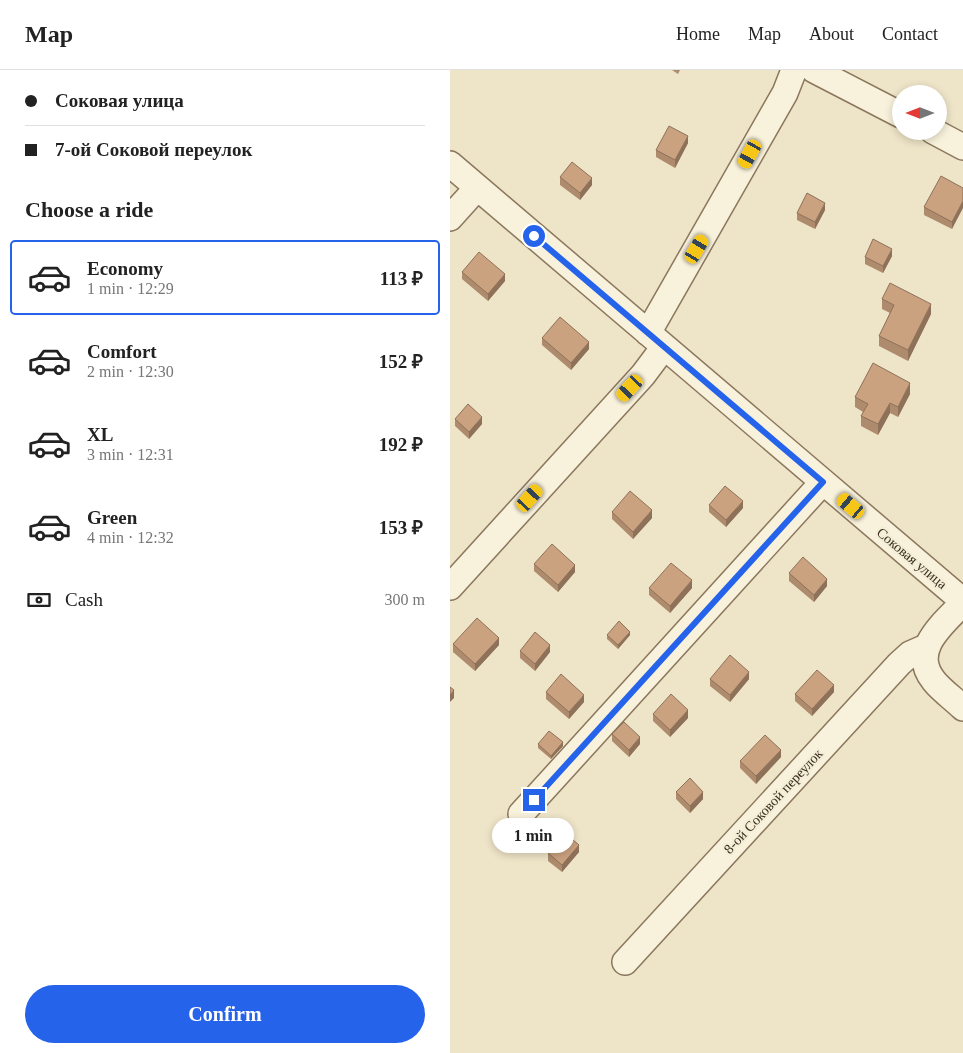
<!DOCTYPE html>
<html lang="en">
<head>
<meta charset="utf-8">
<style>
  body { margin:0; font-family:Georgia,serif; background:#f2f2f2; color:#222; height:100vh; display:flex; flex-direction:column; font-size:19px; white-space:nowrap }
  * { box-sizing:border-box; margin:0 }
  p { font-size:16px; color:#767676 }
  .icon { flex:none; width:28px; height:28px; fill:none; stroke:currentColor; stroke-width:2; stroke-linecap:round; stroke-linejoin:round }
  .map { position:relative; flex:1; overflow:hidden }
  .side { display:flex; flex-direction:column; background:#fff; width:450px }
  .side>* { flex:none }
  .top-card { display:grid; align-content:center; height:110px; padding:0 25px; background:#fff }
  .needle { width:32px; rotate:270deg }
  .controls { position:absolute; left:442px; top:15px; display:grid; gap:10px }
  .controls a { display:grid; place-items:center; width:55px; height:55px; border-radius:50%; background:#fff; box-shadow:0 2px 8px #0003; font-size:25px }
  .end { position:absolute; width:22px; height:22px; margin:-11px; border:6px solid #2563eb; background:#fff; box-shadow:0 0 0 2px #fff }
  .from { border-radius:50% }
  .bubble { position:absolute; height:35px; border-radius:18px; background:#fff; box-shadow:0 2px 8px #0003; font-size:16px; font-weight:800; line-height:35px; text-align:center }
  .car { position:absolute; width:15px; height:30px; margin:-15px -8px; border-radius:6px; box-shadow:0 0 4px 1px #0007; background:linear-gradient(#f5c518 24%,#345 0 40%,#f5c518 0 76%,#345 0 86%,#f5c518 0) }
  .top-card b { display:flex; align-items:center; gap:18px; height:48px; font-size:19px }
  .top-card b+b { border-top:1px solid #e0e0e0 }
  .top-card i { width:12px; height:12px; background:#222 }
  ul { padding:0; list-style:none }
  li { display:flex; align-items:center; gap:15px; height:75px; margin:0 10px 8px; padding:0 15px; border:2px solid transparent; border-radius:5px }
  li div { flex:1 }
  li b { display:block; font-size:19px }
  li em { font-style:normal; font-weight:800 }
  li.current { border-color:#2563eb }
  li>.icon { width:45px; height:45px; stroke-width:1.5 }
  h2 { padding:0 25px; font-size:22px; line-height:60px }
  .pay { display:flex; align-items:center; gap:12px; height:55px; padding:0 25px; font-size:19px }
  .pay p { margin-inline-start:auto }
  .button { display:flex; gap:10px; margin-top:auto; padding:10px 25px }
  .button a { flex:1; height:58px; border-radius:30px; background:#2563eb; color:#fff; font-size:20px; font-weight:800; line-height:58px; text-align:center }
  header { display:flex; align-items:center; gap:30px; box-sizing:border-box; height:70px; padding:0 25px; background:#fff; border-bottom:1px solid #e0e0e0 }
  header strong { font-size:24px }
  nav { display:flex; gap:28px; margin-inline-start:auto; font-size:18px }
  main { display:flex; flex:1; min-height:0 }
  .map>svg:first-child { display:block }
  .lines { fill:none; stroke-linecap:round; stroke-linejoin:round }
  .minor-casing { stroke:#8a775d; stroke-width:28 }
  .minor { stroke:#f8f1db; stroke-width:25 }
  .wall { fill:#af8b6d }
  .shaded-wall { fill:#8e7159 }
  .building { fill:#cba27f; stroke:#8e7159 }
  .route { stroke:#2563eb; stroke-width:6 }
  .labels { text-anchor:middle; stroke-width:4.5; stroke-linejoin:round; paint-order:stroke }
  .street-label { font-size:14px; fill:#3a2e20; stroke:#f5eed7 }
</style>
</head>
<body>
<header>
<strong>Map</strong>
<nav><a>Home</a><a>Map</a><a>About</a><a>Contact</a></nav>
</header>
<main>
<section class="side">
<div class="top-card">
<b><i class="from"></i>Соковая улица</b>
<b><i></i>7-ой Соковой переулок</b>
</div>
<h2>Choose a ride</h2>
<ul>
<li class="current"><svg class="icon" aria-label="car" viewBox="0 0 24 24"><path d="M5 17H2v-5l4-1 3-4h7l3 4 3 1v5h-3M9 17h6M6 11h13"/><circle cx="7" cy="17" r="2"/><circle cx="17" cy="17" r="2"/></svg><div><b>Economy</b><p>1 min · 12:29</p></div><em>113 ₽</em></li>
<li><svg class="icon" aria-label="car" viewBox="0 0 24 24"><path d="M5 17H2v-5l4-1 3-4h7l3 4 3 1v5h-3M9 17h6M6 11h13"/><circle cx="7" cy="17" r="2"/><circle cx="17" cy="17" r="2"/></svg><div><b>Comfort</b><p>2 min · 12:30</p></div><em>152 ₽</em></li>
<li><svg class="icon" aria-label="car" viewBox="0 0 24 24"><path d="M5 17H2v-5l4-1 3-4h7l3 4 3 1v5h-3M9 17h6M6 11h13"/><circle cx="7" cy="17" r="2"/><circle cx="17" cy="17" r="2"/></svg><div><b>XL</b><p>3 min · 12:31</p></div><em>192 ₽</em></li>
<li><svg class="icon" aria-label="car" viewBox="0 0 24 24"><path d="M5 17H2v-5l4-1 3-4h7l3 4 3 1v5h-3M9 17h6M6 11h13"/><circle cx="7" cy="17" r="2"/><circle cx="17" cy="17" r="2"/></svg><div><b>Green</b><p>4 min · 12:32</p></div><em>153 ₽</em></li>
</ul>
<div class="pay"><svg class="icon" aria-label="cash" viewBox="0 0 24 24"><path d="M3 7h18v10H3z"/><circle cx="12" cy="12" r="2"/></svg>Cash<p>300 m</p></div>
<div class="button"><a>Confirm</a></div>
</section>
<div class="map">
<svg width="513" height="983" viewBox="0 0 513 983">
  <rect width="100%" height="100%" fill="#eee4c8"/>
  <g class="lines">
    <defs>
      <path id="minor" d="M364 0 451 45
        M483 61 513 77
        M0 94 513 531
        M0 148 27 118
        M198 263 335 23 344 0
        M0 517 193 305 214 277
        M513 533C493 554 459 580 484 611 492 621 504 629 513 638
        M71 744 373 412
        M175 892 449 594 460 584 476 577"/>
    </defs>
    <use href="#minor" class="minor-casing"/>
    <use href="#minor" class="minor"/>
  </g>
  <path class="wall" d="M222 0H230L228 4Z
    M238 73 225 98 206 87V80Z
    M110 107 142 115 130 130 110 115Z
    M513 118 502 159 474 145V137Z
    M375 140 365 159 347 150V143Z
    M442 186 433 203 415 194V187Z
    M12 202 55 211 38 231 12 209Z
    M432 229 481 244 458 291 429 276V266L440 243 432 239Z
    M92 268 139 279 121 300 92 275Z
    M460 324 448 347 440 343 428 365 411 356V346L413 342 405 337V327Z
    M5 349 32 354 19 369 5 356Z
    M259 435 293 438 276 457 259 442Z
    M162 442 202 448 183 469 162 449Z
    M84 494 125 502 108 522 84 501Z
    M339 503 377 516 364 532 339 511Z
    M199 518H242L220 543 199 525Z
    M157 565H180L168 579 157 569Z
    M3 574 49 575 25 601 3 582Z
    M70 581 100 582 85 601 70 588Z
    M260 609H299L280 632 260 616Z
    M96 622 134 632 119 649 96 629Z
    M384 622 362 646 345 631V624Z
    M203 644 238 648 220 667 203 651Z
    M162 664 190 674 179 687 162 671Z
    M88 674 113 676 101 689 88 678Z
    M331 687 306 714 290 698V691Z
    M226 722 253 729 240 743 226 729Z
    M129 782 112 802 98 791V783Z"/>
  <path class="shaded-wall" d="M238 66V73L225 98V90Z
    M142 108V115L130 130V123Z
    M513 131V138L502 159V152Z
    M375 133V140L365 159V152Z
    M442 179V186L433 203V196Z
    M55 204V211L38 231V224Z
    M481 234V244L458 291V280Z
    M139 272V279L121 300V293Z
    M460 313V324L448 347V337Z
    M440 333V343L428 365V354Z
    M32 347V354L19 369V362Z
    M293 431V438L276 457V450Z
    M202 440V448L183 469V462Z
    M125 495V502L108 522V515Z
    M377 509V516L364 532V525Z
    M242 510V518L220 543V536Z
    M180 562V565L168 579V575Z
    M49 568V575L25 601V594Z
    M100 575V582L85 601V594Z
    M299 602V609L280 632V625Z
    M384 615V622L362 646V639Z
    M4 620V628L0 632V625Z
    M134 625V632L119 649V642Z
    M238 640V648L220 667V660Z
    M190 667V674L179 687V680Z
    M113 672V676L101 689V686Z
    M331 680V687L306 714V706Z
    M253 722V729L240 743V736Z
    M129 775V782L112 802V795Z"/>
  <path class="building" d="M219 56 238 66 225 90 206 80Z
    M122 92 142 108 130 123 110 107Z
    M491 106 513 118V131L502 152 474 137Z
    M357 123 375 133 365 152 347 143Z
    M423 169 442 179 433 196 415 187Z
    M29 182 55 204 38 224 12 202Z
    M440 213 481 234 458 280 429 266 444 235 432 229Z
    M110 247 139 272 121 293 92 268Z
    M423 293 460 313 448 337 440 333 428 354 411 346 418 334 405 327Z
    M18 334 32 347 19 362 5 349Z
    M275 416 293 431 276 450 259 435Z
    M180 421 202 440 183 462 162 442Z
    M102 474 125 495 108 515 84 494Z
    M353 487 377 509 364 525 339 503Z
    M221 493 242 510 220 536 199 518Z
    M27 548 49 568 25 594 3 574Z
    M169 551 180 562 168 575 157 565Z
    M85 562 100 575 85 594 70 581Z
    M280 585 299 602 280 625 260 609Z
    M367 600 384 615 362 639 345 624Z
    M111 604 134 625 119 642 96 622Z
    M0 617 4 620 0 625Z
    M221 624 238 640 220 660 203 644Z
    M174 652 190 667 179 680 162 664Z
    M99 661 113 672 101 686 88 674Z
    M315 665 331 680 306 706 290 691Z
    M240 708 253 722 240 736 226 722Z
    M115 763 129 775 112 795 98 783Z"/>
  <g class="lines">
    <path class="route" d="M84 166 373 412 84 730"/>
  </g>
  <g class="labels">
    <g class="street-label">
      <text transform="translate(462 488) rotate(40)" y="5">Соковая улица</text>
      <text transform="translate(323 731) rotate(-47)" y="5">8-ой Соковой переулок</text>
    </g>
  </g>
</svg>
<div class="controls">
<a><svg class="needle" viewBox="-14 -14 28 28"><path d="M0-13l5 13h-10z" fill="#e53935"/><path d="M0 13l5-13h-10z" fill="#767676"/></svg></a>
</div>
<i class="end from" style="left:84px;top:166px"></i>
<i class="end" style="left:84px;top:730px"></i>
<div class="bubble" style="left:42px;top:748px;width:82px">1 min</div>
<i class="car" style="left:300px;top:84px;rotate:209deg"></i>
<i class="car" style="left:247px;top:179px;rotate:31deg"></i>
<i class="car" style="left:180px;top:318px;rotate:223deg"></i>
<i class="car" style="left:80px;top:428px;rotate:42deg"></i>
<i class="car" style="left:401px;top:436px;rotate:310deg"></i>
</div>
</main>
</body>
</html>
